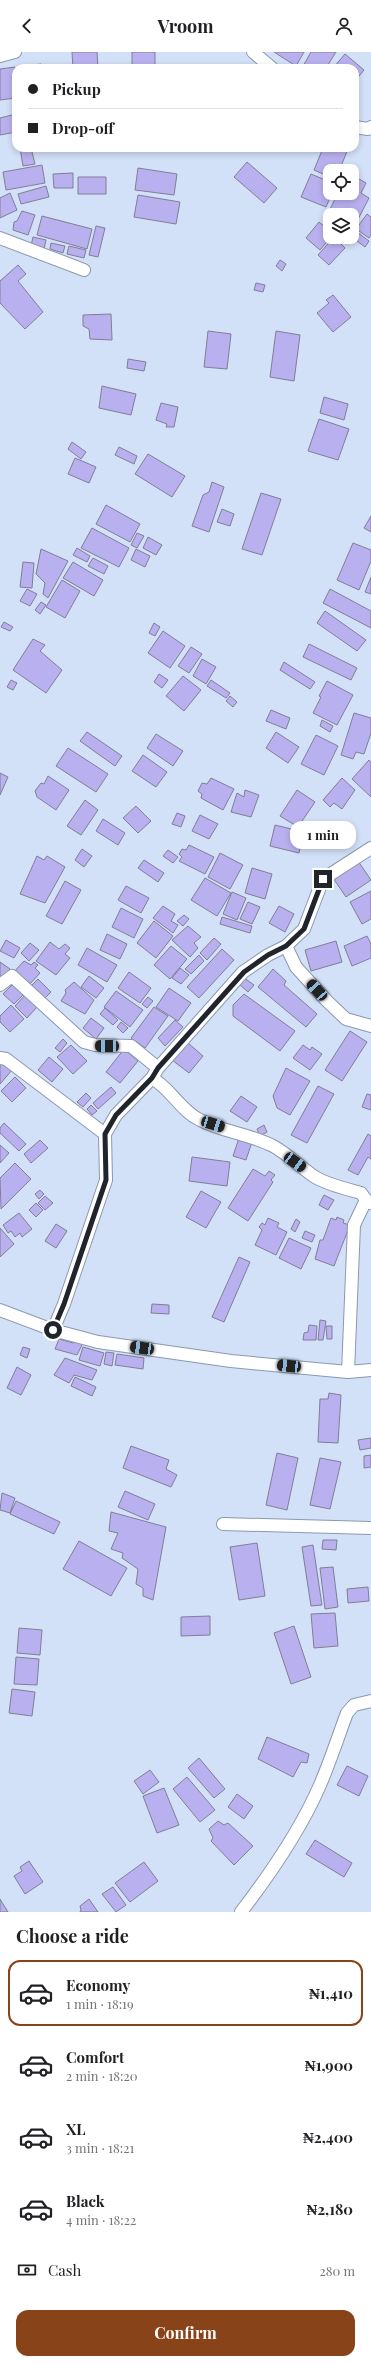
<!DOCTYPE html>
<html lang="en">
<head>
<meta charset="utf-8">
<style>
  body { margin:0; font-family:"Playfair Display",serif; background:#f2f2f2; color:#202124; height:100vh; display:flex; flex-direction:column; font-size:15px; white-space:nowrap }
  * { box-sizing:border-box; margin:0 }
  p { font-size:13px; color:#757577 }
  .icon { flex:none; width:22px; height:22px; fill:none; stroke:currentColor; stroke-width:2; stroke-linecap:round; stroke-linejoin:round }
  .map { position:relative; height:1860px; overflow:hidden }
  .sheet { display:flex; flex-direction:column; background:#fff; flex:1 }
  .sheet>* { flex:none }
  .banner { position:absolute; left:12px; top:12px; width:347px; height:88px; border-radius:12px; box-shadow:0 2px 6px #0003; display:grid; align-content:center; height:88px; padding:0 16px; background:#fff }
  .buttons { position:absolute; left:323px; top:112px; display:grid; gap:8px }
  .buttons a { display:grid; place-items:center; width:36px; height:36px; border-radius:8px; background:#fff; box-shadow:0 2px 6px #0003; font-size:20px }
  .end { position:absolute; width:18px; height:18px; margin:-9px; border:5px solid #20252d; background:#fff; box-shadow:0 0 0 2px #fff }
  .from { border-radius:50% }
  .bubble { position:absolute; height:28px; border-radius:12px; background:#fff; box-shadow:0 2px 6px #0003; font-size:13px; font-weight:700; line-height:28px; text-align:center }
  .car { position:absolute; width:12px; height:24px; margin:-12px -6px; border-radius:5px; box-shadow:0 0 3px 1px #0007; background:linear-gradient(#222 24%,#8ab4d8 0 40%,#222 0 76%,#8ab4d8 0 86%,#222 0) }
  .banner b { display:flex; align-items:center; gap:14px; height:38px; font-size:15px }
  .banner b+b { border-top:1px solid #e0e0e0 }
  .banner i { width:10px; height:10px; background:#202124 }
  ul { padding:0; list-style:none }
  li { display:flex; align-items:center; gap:12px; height:66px; margin:0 8px 6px; padding:0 8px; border:2px solid transparent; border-radius:12px }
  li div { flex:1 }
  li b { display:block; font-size:15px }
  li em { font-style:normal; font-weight:700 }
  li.selected { border-color:#884319 }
  li>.icon { width:36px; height:36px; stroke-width:1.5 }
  h2 { padding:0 16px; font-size:18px; line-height:48px }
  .pay { display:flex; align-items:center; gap:10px; height:44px; padding:0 16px; font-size:15px }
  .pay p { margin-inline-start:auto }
  .button { display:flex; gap:8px; margin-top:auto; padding:8px 16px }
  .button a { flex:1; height:46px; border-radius:12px; background:#884319; color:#fff; font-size:16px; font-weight:700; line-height:46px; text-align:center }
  header { display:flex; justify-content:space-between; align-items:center; height:52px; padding:0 16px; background:#fff; font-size:18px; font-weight:700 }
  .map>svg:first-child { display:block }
  .building { fill:#b9b1ef; stroke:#817e96 }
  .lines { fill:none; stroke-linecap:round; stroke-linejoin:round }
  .minor-casing { stroke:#8b99af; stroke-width:14 }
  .minor { stroke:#fff; stroke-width:12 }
  .route { stroke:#20252d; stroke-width:5 }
</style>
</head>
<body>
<header><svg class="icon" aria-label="back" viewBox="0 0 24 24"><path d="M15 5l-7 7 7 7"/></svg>Vroom<svg class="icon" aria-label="person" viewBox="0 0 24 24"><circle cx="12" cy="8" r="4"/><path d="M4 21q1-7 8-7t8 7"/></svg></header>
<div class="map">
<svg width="371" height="1860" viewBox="0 0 371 1860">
  <rect width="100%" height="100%" fill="#d2e0f8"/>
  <path class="building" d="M72 0H97L98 16H73Z
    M132 0H155V15L132 16Z
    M274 0H304L296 14Z
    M311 0H336L326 16H302Z
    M345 2 364 18 355 29V16H333Z
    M41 12V16H18V15Z
    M15 15 16 46 0 48V17Z
    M16 62V80L0 83V66Z
    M20 96H31L35 112 23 114Z
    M323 96 348 97 339 119H330V125L314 118Z
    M247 110 277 136 264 151 234 125Z
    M42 113 45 131 6 138 3 120Z
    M138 116 177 122 174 143 135 138Z
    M73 121V136H54L53 122Z
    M311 122 330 130V141H332L326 155 301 145Z
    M352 123 366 131 361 141 369 146 354 175 352 174V163H332L328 161 338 141H352Z
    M78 125H106V142H78Z
    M46 134 49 145 21 152 18 142Z
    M10 141 17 158 0 166V146Z
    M138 143 180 150 176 172 134 165Z
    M22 159 35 163 28 183 13 178 14 170 17 169Z
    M367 162 371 165V183L369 186 356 177Z
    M42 164 92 177 87 197 37 183Z
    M319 170 330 179 331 185 320 198 306 186Z
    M96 174 105 176 98 205 89 203Z
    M357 180 369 189 365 195 353 186Z
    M33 185 46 188 44 197 31 194Z
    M334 185 345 196 329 213 318 203Z
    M51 191 65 194 63 201 50 197Z
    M69 194 86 198 84 206 67 202Z
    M280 208 286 212 282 219 276 214Z
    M18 213 26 222 18 229 43 260 25 277 0 251V229Z
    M256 231 265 233 263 240 254 238Z
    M333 243 351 265 333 280 317 261 329 251 326 248Z
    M111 262 112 288 90 287 89 277 83 274V263Z
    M208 279 231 282 227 317 204 315Z
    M276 279 300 283 294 329 270 325Z
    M128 307 146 310 144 319 127 316Z
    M102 334 136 342 131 363 99 356Z
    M324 345 348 352 344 368 320 361Z
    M161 351 178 355 174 375H166L167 372 156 368Z
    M319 367 349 377 338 408 308 399Z
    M72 390 86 400 81 407 68 397Z
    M119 395 137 404 134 412 115 403Z
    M148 402 185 424 172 445 135 422Z
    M75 406 96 415 89 431 68 422Z
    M212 430 224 435 209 480 192 474 203 443 209 440Z
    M261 441 281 447 262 503 242 497Z
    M106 453 140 472 130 490 96 472Z
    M222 457 234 462 230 474 217 470Z
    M371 464V480L364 476Z
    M92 476 129 496 119 515 81 496Z
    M137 481 144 484 137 496 131 493Z
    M148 485 162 493 156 503 143 496Z
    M353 491 371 498V509L359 538 337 528Z
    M77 496 90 504 87 510 73 503Z
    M41 497 68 509 48 546 43 542 45 531 36 522Z
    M136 497 150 504 145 515 131 508Z
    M93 506 108 514 104 522 88 514Z
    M23 510 34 511 32 536 20 535Z
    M73 510 103 528 94 544 63 526Z
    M371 525V542L365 540Z
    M62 528 80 539 65 566 46 555Z
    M27 537 37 542 30 554 20 549Z
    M330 537 371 559V576L323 551Z
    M41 550 46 553 40 562 35 558Z
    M325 559 366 588 357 599 317 571Z
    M4 570 13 575 10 579 1 575Z
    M154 571 160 575 155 584 149 581Z
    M163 579 185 594 170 616 148 601Z
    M33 587 45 593 40 599 62 618 46 641 13 618Z
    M309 592 357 616 351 628 303 605Z
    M191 595 202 602 189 621 178 614Z
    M202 607 216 615 206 632 193 624Z
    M284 610 315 630 310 637 280 618Z
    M159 622 168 628 162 636 154 630Z
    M183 624 201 638 184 659 166 644Z
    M11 628 17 631 13 638 7 635Z
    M211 628 230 641 226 646 207 634Z
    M327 629 353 643 337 673 313 661 321 645 319 644Z
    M230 644 237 650 233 655 226 649Z
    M271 658 290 666 286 677 266 669Z
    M354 661 371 666V681L364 702 356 700 353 707 341 703Z
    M322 668 333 674 330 680 320 674Z
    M87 680 122 704 115 714 80 689Z
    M276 680 299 695 288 711 266 696Z
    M156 682 183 699 173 714 147 696Z
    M316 683 338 694 324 723 301 712Z
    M68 696 108 722 96 740 56 714Z
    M143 703 167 720 156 735 132 719Z
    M369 708 371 710V745L352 727Z
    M0 721 8 725 0 743Z
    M48 724 69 738 56 758 37 745 35 739 41 731 44 732Z
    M211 726 234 737 223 758 201 746 202 742 198 739 202 731 207 732Z
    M342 726 355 738 342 757 334 751 330 755 323 748Z
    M245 738 259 743 251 765 231 760 237 741 244 745Z
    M297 738 315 750 298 775 280 764Z
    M85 748 98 758 81 783 67 774Z
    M136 754 151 769 138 781 123 766Z
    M177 761 185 764 181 775 172 772Z
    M200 763 218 772 209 787 192 779Z
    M103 767 125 781 118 793 96 779Z
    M338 769 346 775 334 791 325 785Z
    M275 773 304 780 299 801 270 794Z
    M189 793 214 805 205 822 179 809 182 805 179 802 182 797 186 798Z
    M82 797 92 804 84 815 75 808Z
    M168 798 178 805 173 811 163 804Z
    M220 801 243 813 230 837 208 825Z
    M37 804 44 808 47 804 65 815 45 851 20 842Z
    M144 808 164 821 158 830 138 816Z
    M358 809 371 828 346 845 333 826Z
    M252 816 272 822 265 847 245 841Z
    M205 826 231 841 217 864 191 848Z
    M65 829 81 838 62 872 46 864Z
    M126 834 149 846 141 861 118 848Z
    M371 839V867L362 872 350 850Z
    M232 840 246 846 237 868 223 862Z
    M248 850 260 855 252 872 240 867Z
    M163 854 175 862 171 869 178 873 173 881 153 866Z
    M279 854 294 862 285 880 269 871Z
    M121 856 143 867 134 886 112 875Z
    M184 863 189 867 183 874 177 869Z
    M222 865 252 874 250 881 220 872Z
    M154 869 173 884 156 906 137 891Z
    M188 874 201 885 194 891 198 896 190 905 172 888Z
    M107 882 127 892 120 907 100 898Z
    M367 884 371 892V906L352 914 344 894Z
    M214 886 221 892 207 908 200 901Z
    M6 888 20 896 14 906 0 899Z
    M336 889 342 910 311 919 305 898Z
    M50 890 59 897 65 892 70 896 65 902 70 906 56 923 36 909Z
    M30 891 39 898 29 909 21 901Z
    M171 894 187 907 170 927 154 913Z
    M87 896 117 913 107 930 78 913Z
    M222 897 234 908 199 946 187 935Z
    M199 903 204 909 191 922 185 917Z
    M24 909 31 913 34 910 38 913 35 916 40 921 28 934 13 921Z
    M0 910 10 917 1 930 0 929Z
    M180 916 189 923 181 932 172 926Z
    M273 917 286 929 284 933 317 962 306 975 258 935Z
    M129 920 151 936 140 951 118 936Z
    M89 924 104 936 96 946 81 935Z
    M243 925 254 933 248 940 238 931Z
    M38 927 51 940 44 947 31 934Z
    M74 930 94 948 85 962 61 949 66 941 65 938Z
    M14 931 25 941 14 952 3 942Z
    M169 936 191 951 178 969 156 955Z
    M116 939 143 958 130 975 104 955Z
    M26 942 38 954 27 966 15 954Z
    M244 942 295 979 280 999 233 964V953Z
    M148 945 153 949 147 956 142 952Z
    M11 953 24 967 10 980 0 970V964Z
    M154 955 168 964 145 996 131 986Z
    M105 956 118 968 113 973 100 962Z
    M91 966 104 976 96 987 83 976Z
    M175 968 183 975 165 994 158 986Z
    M121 970 128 976 123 981 117 975Z
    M350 979 367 990 342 1029 325 1018Z
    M63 987 67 991 60 1000 55 996Z
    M187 990 203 1004 189 1021 172 1008Z
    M71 993 87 1009 73 1022 57 1005Z
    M303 993 310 998 312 995 322 1002 310 1018 293 1006Z
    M124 997 138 1009 120 1031 106 1020Z
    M49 1005 63 1017 52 1030 38 1018Z
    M0 1009 12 1018 0 1032Z
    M286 1016 310 1029 290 1063 277 1056 273 1044Z
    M15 1025 26 1036 12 1050 1 1039Z
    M318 1034 334 1042 307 1091 291 1083Z
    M111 1035 116 1041 98 1057 93 1051Z
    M86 1041 91 1046 83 1055 77 1050Z
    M367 1042 371 1043V1058L362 1055Z
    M241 1044 257 1055 247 1070 230 1059Z
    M91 1053 97 1059 92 1063 87 1057Z
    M4 1071 26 1092 19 1099 0 1081V1076Z
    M264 1073 267 1080 260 1084 257 1077Z
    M368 1082 371 1084V1107L368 1105 358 1123 348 1118Z
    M239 1086 252 1090 246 1108 233 1104Z
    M40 1088 48 1096 31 1111 24 1102Z
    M0 1093 9 1101 0 1111Z
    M192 1105 230 1110 227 1134 189 1129Z
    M15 1111 31 1127 1 1157 0 1126Z
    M253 1117 265 1124 269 1119 275 1123 271 1128 273 1130 248 1169 228 1156Z
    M40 1138 44 1142 39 1147 35 1142Z
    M201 1139 221 1150 206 1176 186 1165Z
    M324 1143 334 1148 328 1158 319 1153Z
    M45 1144 53 1151 45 1158 38 1151Z
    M36 1151 43 1158 36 1165 29 1158Z
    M19 1161 32 1177 22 1185 20 1181 15 1185 11 1179 8 1181 3 1173Z
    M337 1165 344 1168 343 1171 350 1173 334 1214 315 1207 320 1188H323L331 1166 336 1168Z
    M268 1166 279 1171 277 1175 287 1180 276 1203 255 1193 262 1178 259 1175 262 1171 265 1173Z
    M296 1167 300 1170 295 1180 291 1177Z
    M56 1172 67 1179 56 1196 45 1189Z
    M0 1176 14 1192 0 1205Z
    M305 1179 315 1183 312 1190 302 1186Z
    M289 1186 311 1196 301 1217 279 1206Z
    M239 1205 250 1210 224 1270 212 1265Z
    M152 1252 169 1253V1262L151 1261Z
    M320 1268 326 1269 323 1288H318Z
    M309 1273 317 1274 316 1288H303L304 1281 308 1280Z
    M326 1274H332V1287H327Z
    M59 1287 73 1291 76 1289 83 1291 77 1303 55 1297Z
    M23 1295 30 1297 27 1306 20 1303Z
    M83 1295 104 1301 100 1314 79 1308Z
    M106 1300 114 1301 112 1314 104 1312Z
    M117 1302 144 1306 143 1317 115 1313Z
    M65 1306 97 1318 92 1328 74 1323 69 1331 54 1323Z
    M17 1315 31 1323 21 1343 7 1336Z
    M75 1325 96 1335 92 1344 71 1334Z
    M329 1341 341 1343 338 1391 318 1390 320 1347H328Z
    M371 1386V1396L360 1398 358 1388Z
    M131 1394 169 1408 166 1417 177 1423 171 1435 123 1416Z
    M277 1401 298 1406 287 1458 266 1453Z
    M371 1403V1415L364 1416V1404Z
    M320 1406 341 1410 330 1457 310 1453Z
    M125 1439 155 1452 148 1468 118 1455Z
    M2 1441 15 1446 10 1461 0 1458Z
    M16 1449 60 1470 54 1482 10 1462Z
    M111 1460 166 1475 153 1548 143 1544V1536L136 1532 138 1517 122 1506 123 1501 111 1497 118 1481 109 1479Z
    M323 1488H337L336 1498 322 1497Z
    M79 1489 127 1516 111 1544 63 1517Z
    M257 1491 265 1544 239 1548 230 1495Z
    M313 1493 322 1553 311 1554 302 1495Z
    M333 1515 338 1555 325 1557 320 1516Z
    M368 1535 369 1549 348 1551 347 1537Z
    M335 1561 338 1594 314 1596 311 1562Z
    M210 1564V1583L181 1584V1565Z
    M294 1574 311 1625 291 1632 274 1581Z
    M19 1576 42 1578 40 1603 17 1601Z
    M16 1605 39 1607 37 1633 14 1632Z
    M12 1637 35 1640 32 1664 9 1661Z
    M267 1685 309 1702 307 1711 301 1710 293 1725 258 1707Z
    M199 1706 225 1737 214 1746 188 1716Z
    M347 1714 368 1724 359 1744 337 1733Z
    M150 1718 159 1730 143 1742 134 1729Z
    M187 1725 215 1758 200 1770 173 1737Z
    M164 1736 179 1773 157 1781 143 1744Z
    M237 1742 253 1754 244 1767 228 1755Z
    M218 1769 224 1773 228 1771 253 1794 234 1813 211 1789 213 1786 209 1777Z
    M315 1788 352 1811 344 1825 306 1802Z
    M29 1809 43 1830 25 1842 14 1824 22 1819 20 1815Z
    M144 1810 158 1829 130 1850 115 1831Z
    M113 1835 126 1853 116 1860 102 1842Z
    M0 1847 8 1860H0Z
    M89 1847 98 1860H80L81 1858 80 1854Z"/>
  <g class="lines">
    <defs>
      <path id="minor" d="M253 0 272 16
        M0 4 15 0
        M355 75 368 77 371 75
        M0 186 84 218
        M286 894 296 915 327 949 346 967 371 974
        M0 933 12 924 84 990 95 993 131 994 158 1016
        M0 1006 6 1007 105 1082
        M152 1026C171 1037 181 1059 200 1068 223 1080 250 1082 273 1094 288 1102 300 1115 315 1125 329 1133 346 1137 361 1141L366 1148 371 1151
        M0 1258 53 1278 98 1290 231 1309 348 1320 371 1318
        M53 1278 64 1252 106 1128 105 1082 116 1063 152 1026 158 1016 243 920 268 903 286 894 304 877 323 827 371 796
        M348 1320 354 1173 366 1148
        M223 1472 371 1476
        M241 1860C271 1821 300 1779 320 1733 330 1710 338 1685 347 1661L354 1653 371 1649"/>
    </defs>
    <use href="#minor" class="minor-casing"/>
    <use href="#minor" class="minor"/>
  </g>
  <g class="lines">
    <path class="route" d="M53 1278 64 1252 106 1128 105 1082 116 1063 152 1026 158 1016 244 920 268 903 286 894 304 877 323 827"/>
  </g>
</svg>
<div class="buttons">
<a><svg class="icon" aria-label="locate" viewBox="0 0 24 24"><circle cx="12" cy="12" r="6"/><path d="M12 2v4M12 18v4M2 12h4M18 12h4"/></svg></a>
<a><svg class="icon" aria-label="layers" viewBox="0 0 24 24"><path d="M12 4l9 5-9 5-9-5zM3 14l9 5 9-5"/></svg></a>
</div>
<i class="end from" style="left:53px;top:1278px"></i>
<i class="end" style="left:323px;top:827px"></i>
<div class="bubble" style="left:290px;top:769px;width:66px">1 min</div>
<i class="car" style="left:317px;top:938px;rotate:318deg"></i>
<i class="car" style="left:107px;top:994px;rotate:271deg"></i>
<i class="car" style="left:213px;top:1072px;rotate:107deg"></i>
<i class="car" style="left:295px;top:1110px;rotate:126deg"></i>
<i class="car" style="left:142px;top:1296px;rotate:278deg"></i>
<i class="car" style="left:289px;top:1314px;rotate:276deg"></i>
<div class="banner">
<b><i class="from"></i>Pickup</b>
<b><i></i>Drop-off</b>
</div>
</div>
<section class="sheet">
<h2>Choose a ride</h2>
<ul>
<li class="selected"><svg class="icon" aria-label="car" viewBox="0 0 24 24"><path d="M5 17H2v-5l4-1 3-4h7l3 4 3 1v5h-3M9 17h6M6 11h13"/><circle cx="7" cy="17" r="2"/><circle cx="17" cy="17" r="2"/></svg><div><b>Economy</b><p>1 min · 18:19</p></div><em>₦1,410</em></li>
<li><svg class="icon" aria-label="car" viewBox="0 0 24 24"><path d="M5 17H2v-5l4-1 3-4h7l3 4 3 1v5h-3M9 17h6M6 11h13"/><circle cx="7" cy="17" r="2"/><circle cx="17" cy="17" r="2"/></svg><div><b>Comfort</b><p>2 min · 18:20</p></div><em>₦1,900</em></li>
<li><svg class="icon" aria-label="car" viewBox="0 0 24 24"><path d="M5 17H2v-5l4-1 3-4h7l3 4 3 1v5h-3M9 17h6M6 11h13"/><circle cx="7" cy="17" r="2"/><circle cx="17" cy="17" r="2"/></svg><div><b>XL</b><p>3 min · 18:21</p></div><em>₦2,400</em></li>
<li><svg class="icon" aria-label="car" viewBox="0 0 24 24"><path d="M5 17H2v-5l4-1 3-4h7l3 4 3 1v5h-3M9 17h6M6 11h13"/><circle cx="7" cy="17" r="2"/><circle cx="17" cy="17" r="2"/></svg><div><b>Black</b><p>4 min · 18:22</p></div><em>₦2,180</em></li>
</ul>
<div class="pay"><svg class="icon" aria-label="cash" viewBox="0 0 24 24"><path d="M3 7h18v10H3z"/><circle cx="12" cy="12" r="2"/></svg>Cash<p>280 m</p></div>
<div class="button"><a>Confirm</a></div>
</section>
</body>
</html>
